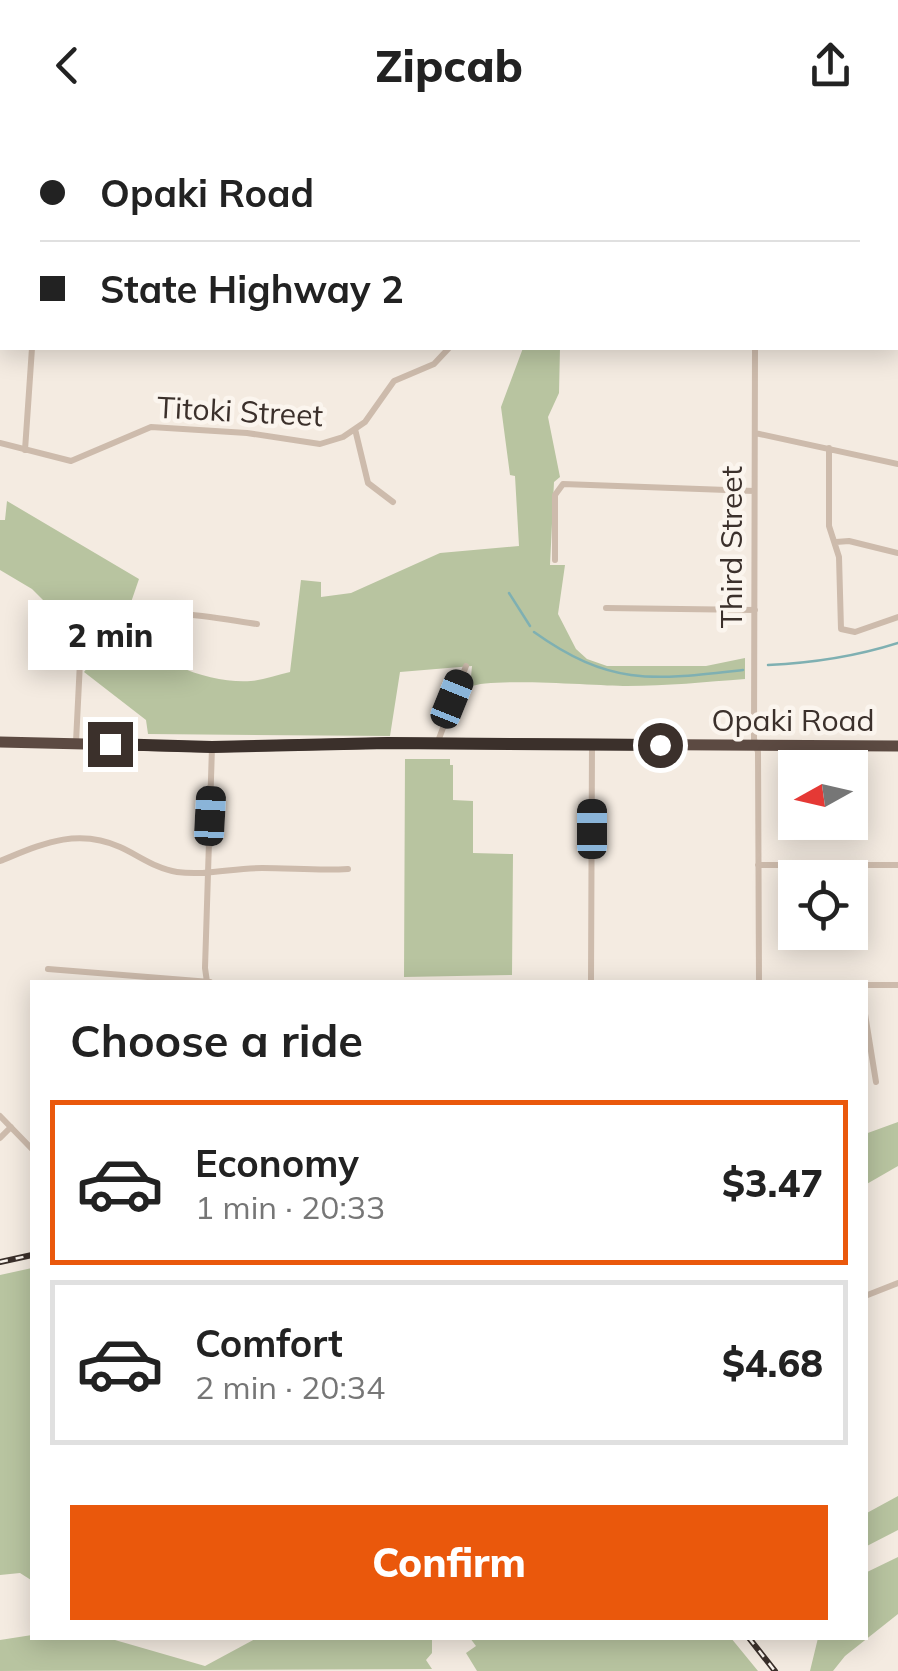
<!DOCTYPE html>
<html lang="en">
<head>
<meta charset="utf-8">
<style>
  body { margin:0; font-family:Mulish,sans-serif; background:#f2f2f2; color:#222; height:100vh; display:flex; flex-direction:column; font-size:38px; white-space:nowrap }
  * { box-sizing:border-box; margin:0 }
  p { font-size:32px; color:#767676 }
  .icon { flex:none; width:55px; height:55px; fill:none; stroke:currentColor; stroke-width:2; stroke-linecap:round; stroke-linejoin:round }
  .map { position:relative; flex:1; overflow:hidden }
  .drawer { position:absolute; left:30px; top:850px; width:838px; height:660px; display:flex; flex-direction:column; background:#fff; border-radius:0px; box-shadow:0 5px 25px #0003 }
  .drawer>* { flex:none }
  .top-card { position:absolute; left:0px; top:0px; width:900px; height:220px; box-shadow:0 5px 25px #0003; display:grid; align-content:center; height:220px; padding:0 40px; background:#fff }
  .needle { width:65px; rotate:262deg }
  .fabs { position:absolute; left:778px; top:620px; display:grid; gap:20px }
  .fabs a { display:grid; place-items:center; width:90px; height:90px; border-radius:0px; background:#fff; box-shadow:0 5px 25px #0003; font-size:50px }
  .end { position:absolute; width:45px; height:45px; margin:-22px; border:12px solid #3b302b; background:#fff; box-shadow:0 0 0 5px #fff }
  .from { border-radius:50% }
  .bubble { position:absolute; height:70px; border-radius:0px; background:#fff; box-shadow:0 5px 25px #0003; font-size:32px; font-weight:800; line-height:70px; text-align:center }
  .car { position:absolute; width:30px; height:60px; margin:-30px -15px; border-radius:12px; box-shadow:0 0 8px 2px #0007; background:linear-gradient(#222 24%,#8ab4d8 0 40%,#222 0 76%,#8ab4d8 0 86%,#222 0) }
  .top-card b { display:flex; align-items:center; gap:35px; height:95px; font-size:38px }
  .top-card b+b { border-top:2px solid #e0e0e0 }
  .top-card i { width:25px; height:25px; background:#222 }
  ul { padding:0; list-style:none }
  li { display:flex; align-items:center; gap:30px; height:165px; margin:0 20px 15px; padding:0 20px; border:5px solid #e0e0e0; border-radius:0px }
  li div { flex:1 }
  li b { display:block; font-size:38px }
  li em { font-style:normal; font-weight:800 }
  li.active { border-color:#ea580c }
  li>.icon { width:90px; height:90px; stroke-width:1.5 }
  h2 { padding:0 40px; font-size:45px; line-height:120px }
  .button { display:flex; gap:20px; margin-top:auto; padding:20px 40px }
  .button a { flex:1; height:115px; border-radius:0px; background:#ea580c; color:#fff; font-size:40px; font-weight:800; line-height:115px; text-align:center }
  header { display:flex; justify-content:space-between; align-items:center; height:130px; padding:0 40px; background:#fff; font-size:45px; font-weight:800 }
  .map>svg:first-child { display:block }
  .green { fill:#b8c4a0 }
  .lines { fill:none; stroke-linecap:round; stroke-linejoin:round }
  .stream { stroke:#7fb0b2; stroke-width:2.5 }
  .street { stroke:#cdbbac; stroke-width:6 }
  .highway { stroke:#5c4a42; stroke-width:11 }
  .rail-casing { stroke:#3b302b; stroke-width:6 }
  .rail { stroke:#fbf5ee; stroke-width:2.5; stroke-dasharray:8; stroke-linecap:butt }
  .route { stroke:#3b302b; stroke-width:12 }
  .labels { text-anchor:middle; stroke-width:9; stroke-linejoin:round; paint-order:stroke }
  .street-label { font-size:30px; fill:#3b302b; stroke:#fbf5ee }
</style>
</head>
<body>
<header><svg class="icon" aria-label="back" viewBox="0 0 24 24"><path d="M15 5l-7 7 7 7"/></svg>Zipcab<svg class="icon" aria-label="share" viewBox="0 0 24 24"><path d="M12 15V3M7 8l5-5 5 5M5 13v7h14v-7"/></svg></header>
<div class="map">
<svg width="898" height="1541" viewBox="0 0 898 1541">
  <rect width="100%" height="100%" fill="#f4ebe1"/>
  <path class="green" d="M523 218H560L559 263 548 287 560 347 554 352 550 435H565L558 484 576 519 587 529 607 536H706L745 528V549C705 552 667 556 627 556 597 556 490 547 470 557L472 536 400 542 390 606 148 604 146 590 84 542 104 517 131 492C147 532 210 554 251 551 264 550 277 545 290 542L301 450 321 452V467L351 463 440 423 519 416 515 346 510 345 501 277Z
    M7 371 139 449 127 484 113 491 72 532 69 496 32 459 0 440V390H5Z
    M405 629H450V635H453V670L473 671V723L513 724 512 845 404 847Z
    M898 992V1036L865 1055V1004Z
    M32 1138V1450H31L20 1443 0 1445V1145Z
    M898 1366V1400L865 1417V1384Z
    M898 1427V1484L845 1526 833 1541H810L818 1508H865V1443Z
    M32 1505 108 1508 205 1536 257 1508H432V1523L426 1530 432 1539 0 1541V1510Z
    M470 1508H731L758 1541H477L466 1523 476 1516Z"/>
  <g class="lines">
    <path class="stream" d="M509 463 530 496
      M534 502C611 557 654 550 743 540
      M768 535C814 533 854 527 898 513"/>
    <path class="street" d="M311 0 313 2
      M808 0V2
      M129 2V0
      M364 2 365 0
      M575 2V0
      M0 15H2
      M0 122 2 121
      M755 218 754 609 758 622 759 852
      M355 299 368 353 393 372
      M755 303 898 334
      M0 313 71 331 151 297 247 303 320 314 343 307 365 292 394 251 434 234 449 218
      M829 318V396L839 427 841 499 855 502 898 487
      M25 320 32 218
      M836 412 849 411 898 423
      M555 430V365L563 354 754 361
      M606 478 755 480
      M76 612 80 532 122 491C157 475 220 489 257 494
      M437 614 466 536
      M0 731C40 715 76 697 120 717 138 725 156 739 177 742 206 746 233 738 262 738 291 738 320 741 348 739
      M758 735H898
      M48 839 210 852
      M207 852 205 838 212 617
      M591 852 592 615
      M865 855H898
      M865 884 876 952
      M0 986 32 1019
      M0 1008 11 997
      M865 1166 898 1153"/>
    <path class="highway" d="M0 612 212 617 388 613 898 616"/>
    <defs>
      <path id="rail" d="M0 1132 32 1125
        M749 1508 775 1541"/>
    </defs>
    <use href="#rail" class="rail-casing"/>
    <use href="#rail" class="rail"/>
  </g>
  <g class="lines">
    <path class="route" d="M110 614 212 617 388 613 660 615"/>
  </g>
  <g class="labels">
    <g class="street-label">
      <text transform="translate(240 282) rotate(3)" y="10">Titoki Street</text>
      <text transform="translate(732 417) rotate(-90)" y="10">Third Street</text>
      <text x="793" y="601">Opaki Road</text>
    </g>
  </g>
</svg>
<div class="fabs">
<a><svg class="needle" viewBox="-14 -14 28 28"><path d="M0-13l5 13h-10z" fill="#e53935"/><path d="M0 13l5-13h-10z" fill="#767676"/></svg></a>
<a><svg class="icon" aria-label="locate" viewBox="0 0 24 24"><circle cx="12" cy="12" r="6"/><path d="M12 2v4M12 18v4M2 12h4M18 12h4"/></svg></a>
</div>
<i class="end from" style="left:660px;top:615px"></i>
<i class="end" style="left:110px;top:614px"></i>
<div class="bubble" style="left:28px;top:470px;width:165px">2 min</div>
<i class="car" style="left:452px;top:569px;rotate:22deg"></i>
<i class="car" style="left:210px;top:686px;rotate:3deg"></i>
<i class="car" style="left:592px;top:699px;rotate:0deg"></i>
<div class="top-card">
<b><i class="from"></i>Opaki Road</b>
<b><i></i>State Highway 2</b>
</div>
<section class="drawer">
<h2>Choose a ride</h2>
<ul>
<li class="active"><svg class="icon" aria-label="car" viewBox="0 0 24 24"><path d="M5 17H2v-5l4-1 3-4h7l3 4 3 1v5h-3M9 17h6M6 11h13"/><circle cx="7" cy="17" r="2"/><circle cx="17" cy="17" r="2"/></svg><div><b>Economy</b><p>1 min · 20:33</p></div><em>$3.47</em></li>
<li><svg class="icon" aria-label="car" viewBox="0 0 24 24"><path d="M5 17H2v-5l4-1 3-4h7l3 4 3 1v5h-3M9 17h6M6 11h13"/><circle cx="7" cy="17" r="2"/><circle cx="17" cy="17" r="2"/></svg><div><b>Comfort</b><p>2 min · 20:34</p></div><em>$4.68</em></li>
</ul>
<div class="button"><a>Confirm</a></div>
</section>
</div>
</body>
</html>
